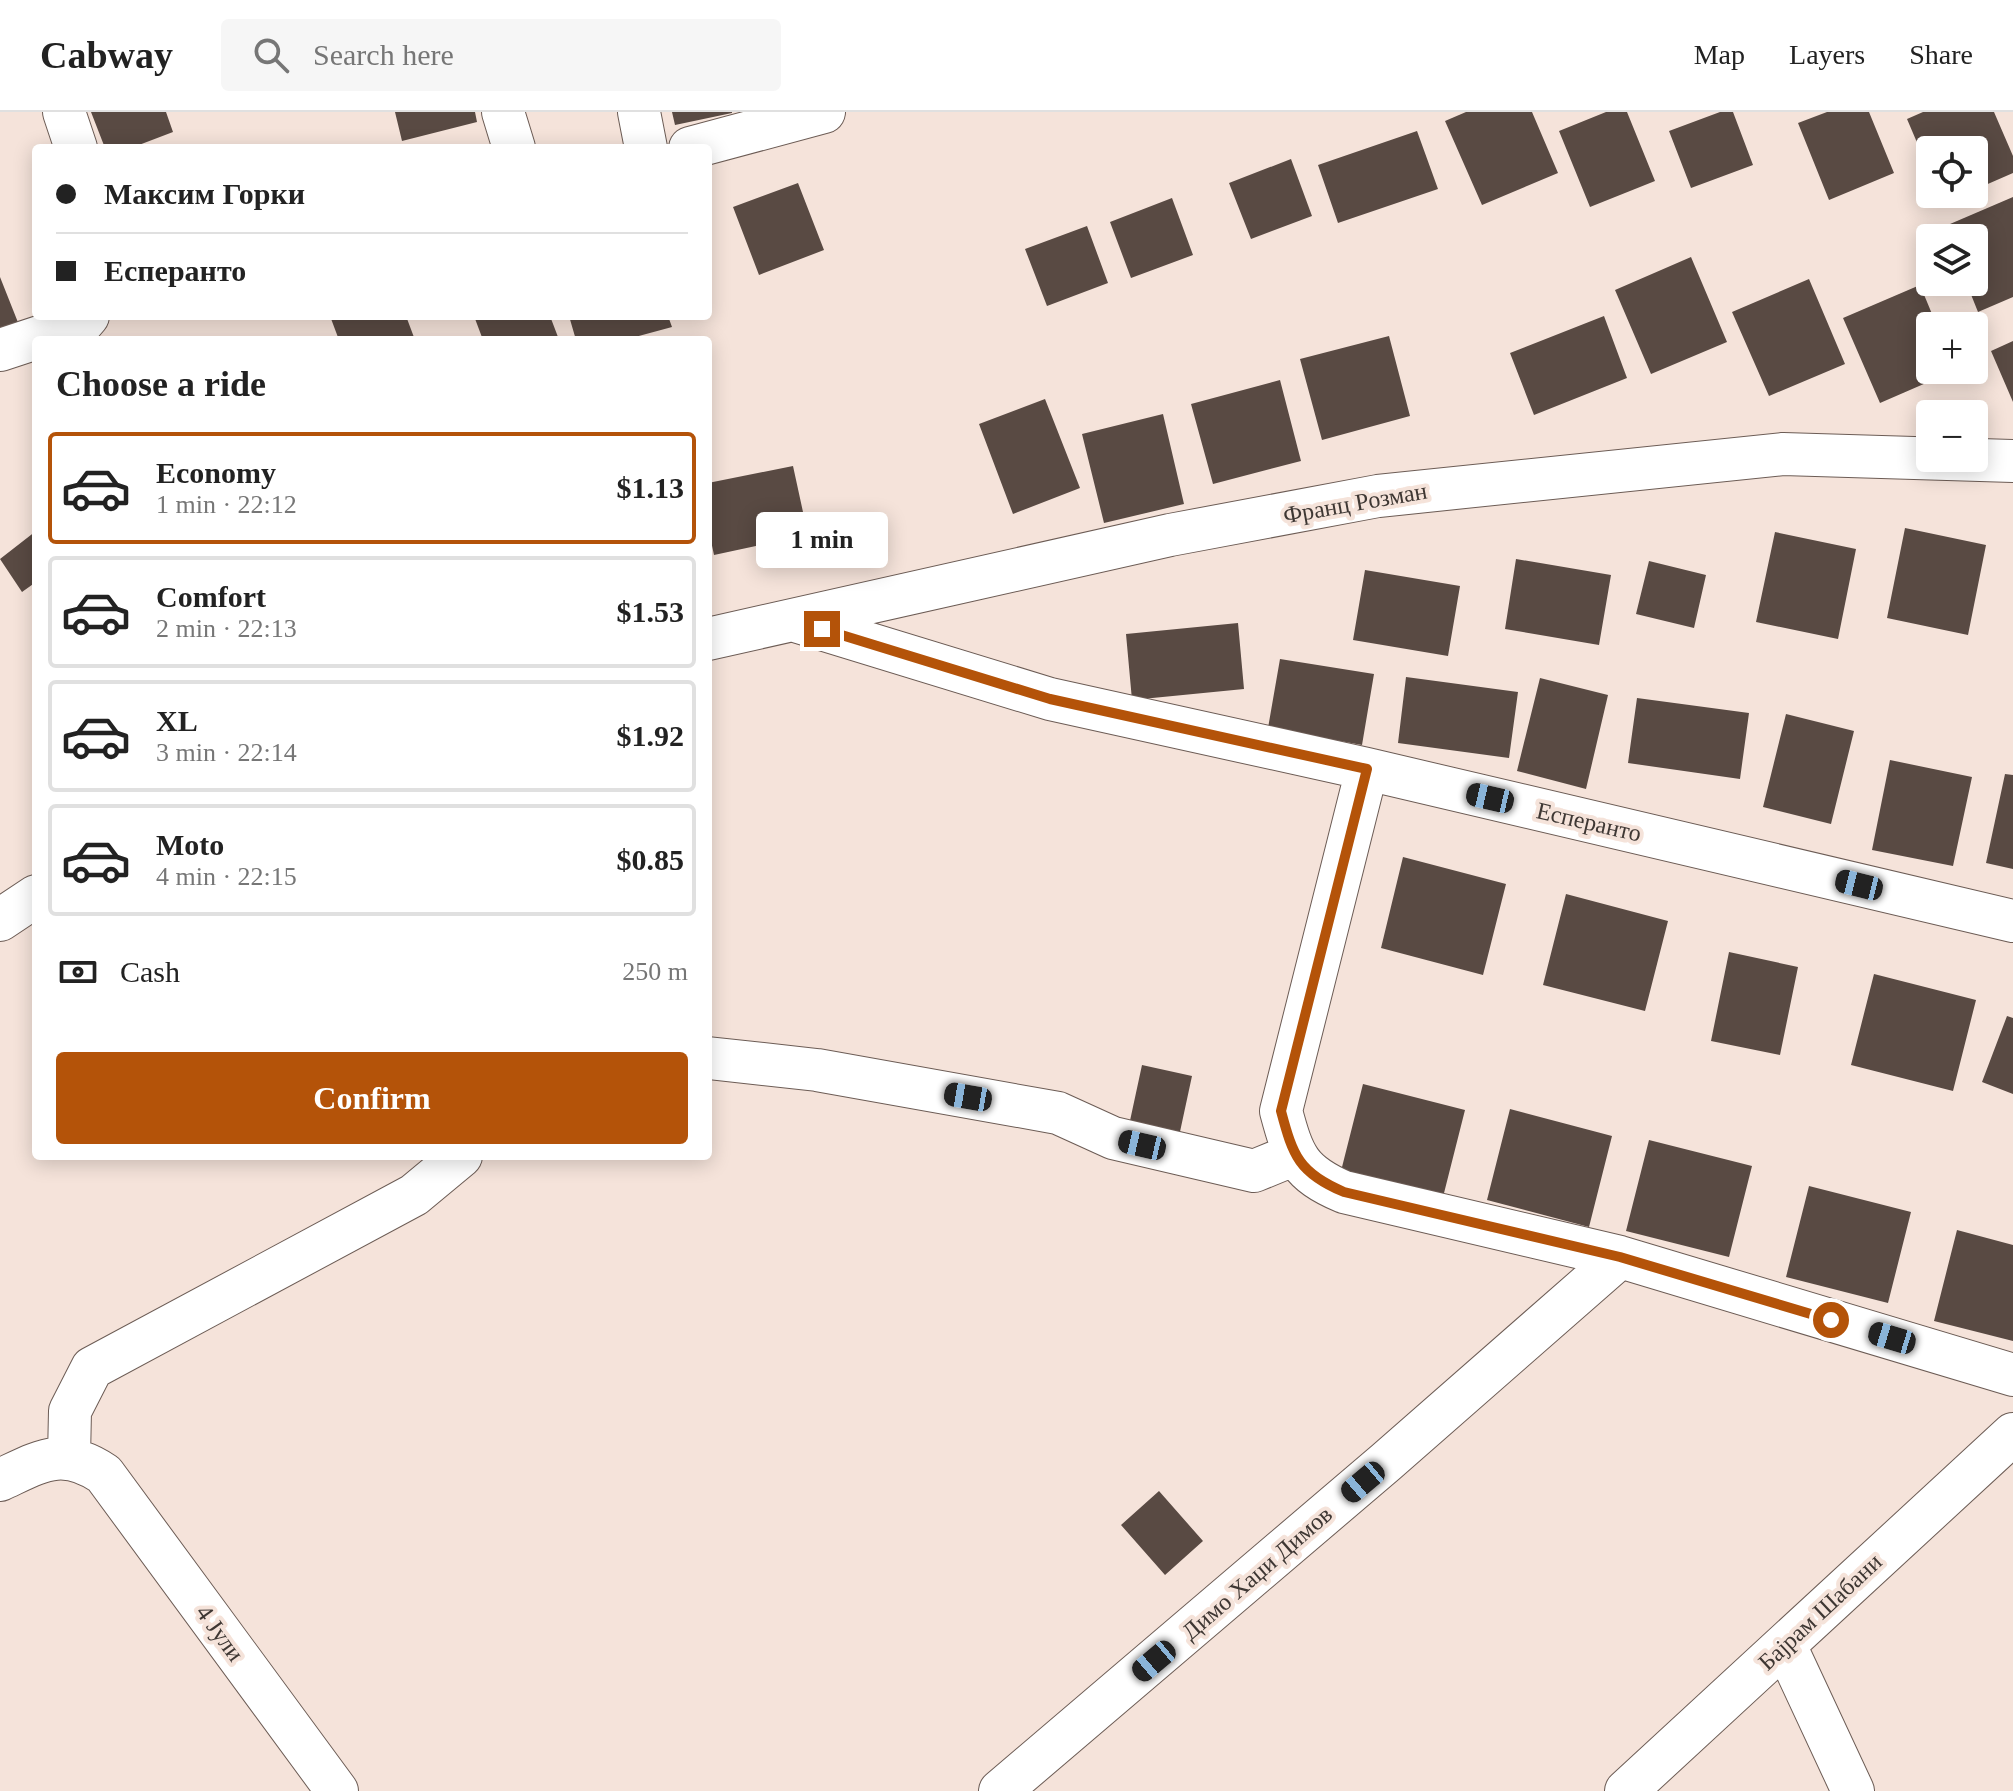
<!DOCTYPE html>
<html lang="en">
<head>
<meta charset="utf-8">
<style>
  body { margin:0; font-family:Georgia,serif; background:#f6f6f6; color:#222; height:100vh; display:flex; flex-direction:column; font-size:30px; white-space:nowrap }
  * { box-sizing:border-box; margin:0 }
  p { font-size:26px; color:#767676 }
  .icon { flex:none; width:44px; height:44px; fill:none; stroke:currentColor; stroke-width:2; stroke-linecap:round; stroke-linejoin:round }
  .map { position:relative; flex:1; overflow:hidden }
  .panel { position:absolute; left:32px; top:224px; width:680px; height:824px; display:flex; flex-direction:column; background:#fff; border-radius:8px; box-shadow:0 4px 20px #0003 }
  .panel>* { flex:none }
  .banner { position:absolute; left:32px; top:32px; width:680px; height:176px; border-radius:8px; box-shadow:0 4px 20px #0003; display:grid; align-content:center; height:176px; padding:0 24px; background:#fff }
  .buttons { position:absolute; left:1916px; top:24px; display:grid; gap:16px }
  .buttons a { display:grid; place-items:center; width:72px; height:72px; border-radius:8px; background:#fff; box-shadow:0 4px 20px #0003; font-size:40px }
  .end { position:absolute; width:36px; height:36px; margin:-18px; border:10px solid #b45309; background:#fff; box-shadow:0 0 0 4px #fff }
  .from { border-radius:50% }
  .bubble { position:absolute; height:56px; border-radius:8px; background:#fff; box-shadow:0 4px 20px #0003; font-size:26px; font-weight:700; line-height:56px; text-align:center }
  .car { position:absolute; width:24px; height:48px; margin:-24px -12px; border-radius:10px; box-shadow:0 0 6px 2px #0007; background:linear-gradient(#222 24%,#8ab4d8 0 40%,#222 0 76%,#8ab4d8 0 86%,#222 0) }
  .banner b { display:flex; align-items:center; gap:28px; height:76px; font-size:30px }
  .banner b+b { border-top:2px solid #e0e0e0 }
  .banner i { width:20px; height:20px; background:#222 }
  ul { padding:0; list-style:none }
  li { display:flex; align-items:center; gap:24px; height:112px; margin:0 16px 12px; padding:0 8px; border:4px solid #e0e0e0; border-radius:8px }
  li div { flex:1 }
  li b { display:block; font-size:30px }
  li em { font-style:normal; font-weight:700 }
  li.active { border-color:#b45309 }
  li>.icon { width:72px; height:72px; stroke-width:1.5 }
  h2 { padding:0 24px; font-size:36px; line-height:96px }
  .pay { display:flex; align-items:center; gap:20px; height:88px; padding:0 24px; font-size:30px }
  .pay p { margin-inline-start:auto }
  .primary-button { display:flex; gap:16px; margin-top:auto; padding:16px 24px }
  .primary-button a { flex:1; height:92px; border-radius:8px; background:#b45309; color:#fff; font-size:32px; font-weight:700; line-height:92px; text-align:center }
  header { display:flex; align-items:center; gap:48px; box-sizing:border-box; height:112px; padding:0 40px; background:#fff; border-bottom:2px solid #e0e0e0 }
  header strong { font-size:38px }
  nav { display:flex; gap:44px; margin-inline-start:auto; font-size:28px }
  .search { width:560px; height:72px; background:#f6f6f6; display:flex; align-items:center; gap:20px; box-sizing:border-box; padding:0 28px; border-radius:8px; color:#767676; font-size:30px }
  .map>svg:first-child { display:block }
  .building { fill:#594a43 }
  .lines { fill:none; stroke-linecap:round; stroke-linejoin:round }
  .minor-casing { stroke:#6c5c55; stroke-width:44 }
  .minor { stroke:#fff; stroke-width:42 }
  .route { stroke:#b45309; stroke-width:10 }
  .labels { text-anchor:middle; stroke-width:8; stroke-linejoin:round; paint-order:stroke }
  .street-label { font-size:24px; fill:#3e3733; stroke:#f5e3da }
</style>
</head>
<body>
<header>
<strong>Cabway</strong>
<div class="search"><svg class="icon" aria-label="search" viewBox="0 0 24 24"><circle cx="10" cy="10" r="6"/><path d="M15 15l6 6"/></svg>Search here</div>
<nav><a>Map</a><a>Layers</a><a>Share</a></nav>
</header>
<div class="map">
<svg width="2013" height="1679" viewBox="0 0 2013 1679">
  <rect width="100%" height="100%" fill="#f5e3da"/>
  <path class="building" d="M91 0H166L173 20 131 36H105Z
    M395 0H475L477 10 402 29Z
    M672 0H732V1L675 13Z
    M1466 0H1532L1558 61 1482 93 1445 9Z
    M1606 0H1627L1655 69 1590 95 1559 19Z
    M1720 0H1733L1753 53 1691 76 1669 19Z
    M1827 0H1869L1894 61 1829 88 1798 11Z
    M1923 0H1994L2013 44V61L1974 78V38H1930V61L1907 7Z
    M1417 19 1438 77 1338 111 1318 53Z
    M1291 47 1312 104 1251 127 1229 71Z
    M798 71 824 138 759 163 733 95Z
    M2013 85V185L1978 200 1966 170H1974V126H1947L1943 115Z
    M1172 86 1193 143 1131 166 1110 110Z
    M1087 114 1108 171 1047 194 1025 137Z
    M1691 145 1727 230 1651 262 1615 178Z
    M0 165 21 218 0 226Z
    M1809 167 1845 252 1769 284 1732 200Z
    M1920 173 1937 214H1930V258H1956L1880 291 1843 206Z
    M330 204H406L415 228H339Z
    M474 204H550L558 225 548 228H483Z
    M569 204H668L672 215 624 228H576Z
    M1604 204 1627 266 1534 303 1510 241Z
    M1389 224 1410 304 1322 328 1300 247Z
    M2013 229V290L1991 239Z
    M1280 268 1301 349 1213 372 1191 292Z
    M1045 287 1080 376 1013 402 979 312Z
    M1163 302 1184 392 1104 411 1082 322Z
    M793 354 808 423 714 443 708 415V371Z
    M1905 416 1986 433 1968 523 1887 506Z
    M36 419V470L22 480 0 447Z
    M1775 420 1856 437 1838 527 1756 510Z
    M1516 447 1611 463 1599 533 1505 517Z
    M1649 449 1706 463 1694 516 1636 502Z
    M1365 458 1460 474 1448 544 1353 528Z
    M1238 511 1244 577 1132 588 1126 522Z
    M1280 547 1374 562 1362 633 1268 616Z
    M1406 565 1518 580 1509 646 1398 631Z
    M1540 566 1608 583 1586 677 1517 659Z
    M1637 586 1749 601 1740 667 1628 651Z
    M1786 602 1854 619 1831 712 1763 695Z
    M1890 648 1972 665 1953 754 1872 738Z
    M2005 662 2013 663V757L1986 751Z
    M1403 745 1506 772 1483 863 1381 836Z
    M1566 782 1668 809 1645 899 1543 873Z
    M1729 840 1798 855 1780 943 1711 929Z
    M1874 862 1976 888 1953 979 1851 953Z
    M2007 904 2013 906V982L1982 970Z
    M1142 953 1192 964 1178 1029 1128 1018Z
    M1363 972 1465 998 1442 1089 1340 1063Z
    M1510 997 1612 1024 1589 1115 1487 1088Z
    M1649 1028 1752 1054 1729 1145 1626 1119Z
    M1809 1074 1911 1100 1888 1191 1786 1165Z
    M1957 1118 2013 1133V1229L1934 1209Z
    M1159 1379 1203 1429 1165 1463 1121 1413Z"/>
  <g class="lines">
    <defs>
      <path id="minor" d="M64 0 76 36
        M503 0 514 36
        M639 0 646 36
        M690 36 824 0
        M0 238 82 211 88 204
        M795 509 1050 587 1367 657 2013 809
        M708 527 1170 423 1378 384 1783 342 2013 349
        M1367 657 1281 999C1293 1044 1299 1061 1344 1080L1620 1145 2013 1263
        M0 808 36 784
        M708 946 817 958 1058 1001 1113 1026 1254 1059 1293 1043
        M69 1345 70 1299 92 1256 414 1083 461 1044
        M0 1368C41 1349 62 1334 104 1362L337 1679
        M1785 1533 1853 1679
        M1000 1679 1386 1350 1620 1145
        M1626 1679 2013 1322"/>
    </defs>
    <use href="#minor" class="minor-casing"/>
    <use href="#minor" class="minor"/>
  </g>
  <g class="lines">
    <path class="route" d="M822 517 1050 587 1367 657 1281 999C1293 1044 1299 1061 1344 1080L1620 1145 1831 1208"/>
  </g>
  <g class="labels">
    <g class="street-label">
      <text transform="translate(1355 391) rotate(-10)" y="8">Франц Розман</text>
      <text transform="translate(1589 710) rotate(13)" y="8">Есперанто</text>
      <text transform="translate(1257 1461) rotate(-41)" y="8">Димо Хаџи Димов</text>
      <text transform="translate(1820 1500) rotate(-43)" y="8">Бајрам Шабани</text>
      <text transform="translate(220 1521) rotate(54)" y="8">4 Јули</text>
    </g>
  </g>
</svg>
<div class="buttons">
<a><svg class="icon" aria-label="locate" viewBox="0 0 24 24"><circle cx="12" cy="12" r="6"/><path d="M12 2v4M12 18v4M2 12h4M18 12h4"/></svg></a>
<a><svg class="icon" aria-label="layers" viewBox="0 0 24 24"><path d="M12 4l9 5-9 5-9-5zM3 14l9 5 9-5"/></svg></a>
<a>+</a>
<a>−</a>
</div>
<i class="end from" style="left:1831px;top:1208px"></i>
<i class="end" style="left:822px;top:517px"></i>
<div class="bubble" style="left:756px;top:400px;width:132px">1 min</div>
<i class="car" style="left:1490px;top:686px;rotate:283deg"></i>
<i class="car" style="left:1859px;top:773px;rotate:284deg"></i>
<i class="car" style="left:968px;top:985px;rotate:280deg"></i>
<i class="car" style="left:1142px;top:1033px;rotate:283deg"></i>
<i class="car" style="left:1892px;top:1226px;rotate:287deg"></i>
<i class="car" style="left:1363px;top:1370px;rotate:230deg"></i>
<i class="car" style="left:1154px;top:1549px;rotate:230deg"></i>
<div class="banner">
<b><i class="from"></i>Максим Горки</b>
<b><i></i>Есперанто</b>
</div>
<section class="panel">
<h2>Choose a ride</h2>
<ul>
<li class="active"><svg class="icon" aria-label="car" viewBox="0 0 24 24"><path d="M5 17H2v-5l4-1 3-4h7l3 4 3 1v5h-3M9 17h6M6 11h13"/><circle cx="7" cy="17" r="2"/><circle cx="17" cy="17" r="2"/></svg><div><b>Economy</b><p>1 min · 22:12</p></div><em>$1.13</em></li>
<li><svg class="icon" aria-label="car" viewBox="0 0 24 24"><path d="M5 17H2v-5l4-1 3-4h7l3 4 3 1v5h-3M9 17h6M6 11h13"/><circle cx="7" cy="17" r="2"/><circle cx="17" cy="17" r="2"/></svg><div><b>Comfort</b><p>2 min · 22:13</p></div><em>$1.53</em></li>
<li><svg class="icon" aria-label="car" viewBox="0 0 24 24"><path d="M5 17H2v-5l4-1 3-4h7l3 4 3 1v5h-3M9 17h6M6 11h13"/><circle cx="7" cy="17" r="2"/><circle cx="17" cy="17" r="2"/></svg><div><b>XL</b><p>3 min · 22:14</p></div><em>$1.92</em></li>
<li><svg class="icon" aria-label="car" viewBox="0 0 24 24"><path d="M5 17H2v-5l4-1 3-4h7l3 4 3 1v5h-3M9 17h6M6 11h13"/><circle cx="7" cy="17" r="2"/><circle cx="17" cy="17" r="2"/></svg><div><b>Moto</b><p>4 min · 22:15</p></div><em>$0.85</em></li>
</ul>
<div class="pay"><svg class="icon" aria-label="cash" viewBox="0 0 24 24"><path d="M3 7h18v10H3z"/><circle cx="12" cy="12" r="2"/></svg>Cash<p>250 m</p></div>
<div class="primary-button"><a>Confirm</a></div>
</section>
</div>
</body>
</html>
